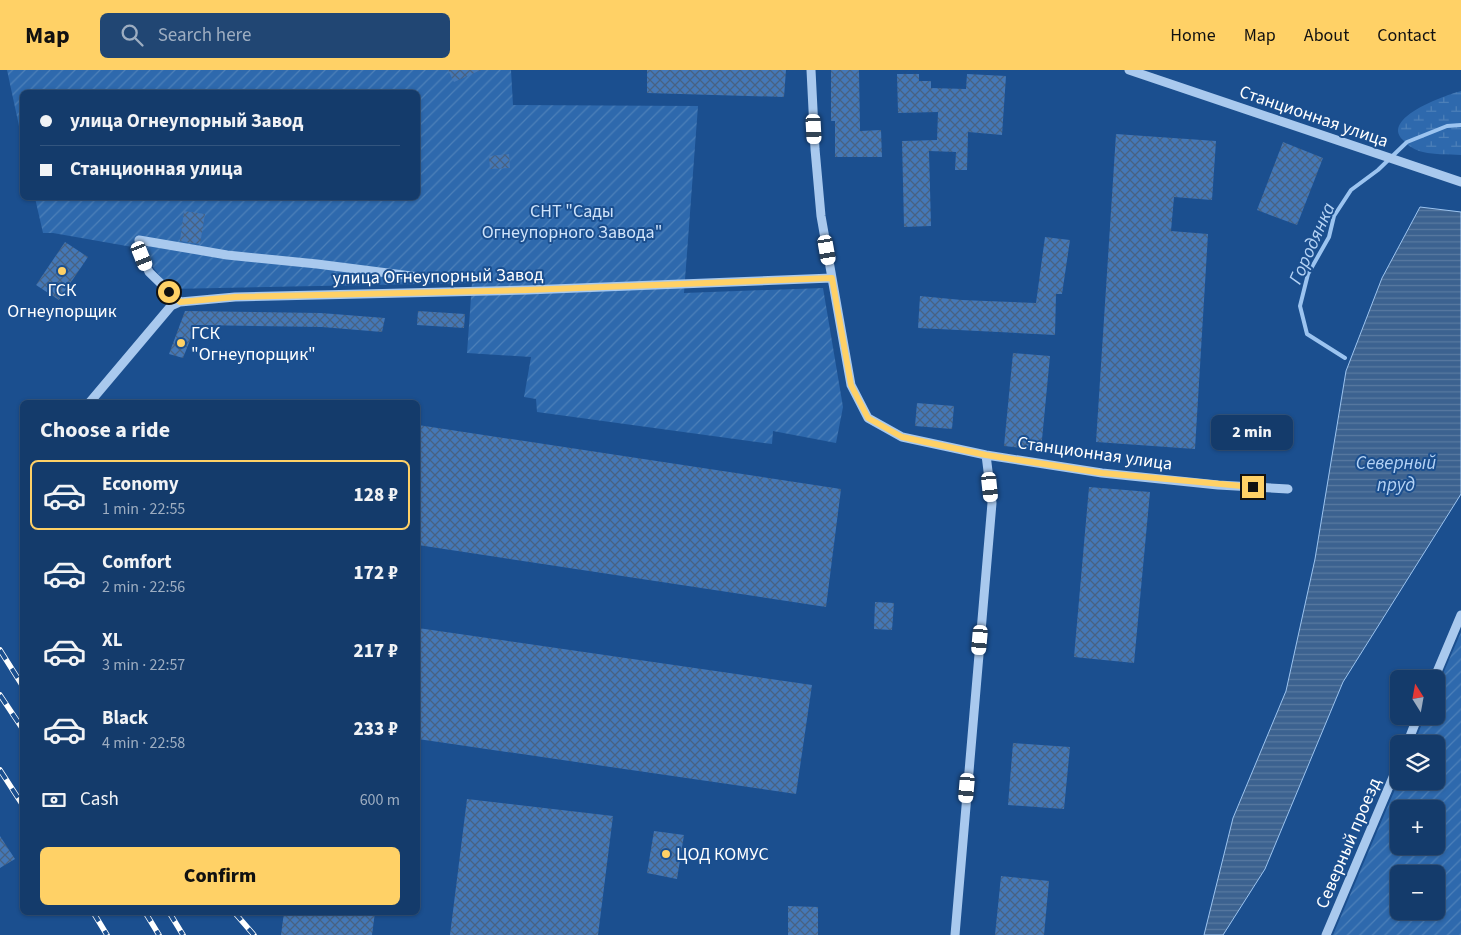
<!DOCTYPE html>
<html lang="en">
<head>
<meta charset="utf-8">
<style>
  body { margin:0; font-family:"Source Sans 3",sans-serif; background:#214673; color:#f1f3f6; height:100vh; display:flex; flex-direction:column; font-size:19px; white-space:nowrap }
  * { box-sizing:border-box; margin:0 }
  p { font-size:16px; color:#9dadc1 }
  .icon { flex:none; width:28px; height:28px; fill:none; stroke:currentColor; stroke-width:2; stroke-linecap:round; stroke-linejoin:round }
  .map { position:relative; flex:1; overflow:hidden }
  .sheet { position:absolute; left:20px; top:330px; width:400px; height:515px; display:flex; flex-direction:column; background:#143b6b; border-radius:8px; box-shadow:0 1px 4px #0004,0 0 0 1px #33557e }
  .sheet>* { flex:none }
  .guide { position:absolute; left:20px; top:20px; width:400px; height:110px; border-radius:8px; box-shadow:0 1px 4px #0004,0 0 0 1px #33557e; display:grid; align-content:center; height:110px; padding:0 20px; background:#143b6b }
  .needle { width:32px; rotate:349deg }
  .controls { position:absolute; left:1390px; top:600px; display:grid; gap:10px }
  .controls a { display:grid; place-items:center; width:55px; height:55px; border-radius:8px; background:#143b6b; box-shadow:0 1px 4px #0004,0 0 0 1px #33557e; font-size:25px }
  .end { position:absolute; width:22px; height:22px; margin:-11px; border:6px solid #ffd166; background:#111; box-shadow:0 0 0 2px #111 }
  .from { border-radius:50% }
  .bubble { position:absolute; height:35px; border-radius:8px; background:#143b6b; box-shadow:0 1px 4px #0004,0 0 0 1px #33557e; font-size:16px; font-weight:800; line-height:35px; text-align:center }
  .car { position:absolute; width:15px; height:30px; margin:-15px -8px; border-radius:6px; box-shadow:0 0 4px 1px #0007; background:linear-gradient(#fff 24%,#345 0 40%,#fff 0 76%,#345 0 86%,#fff 0) }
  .guide b { display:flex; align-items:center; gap:18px; height:48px; font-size:19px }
  .guide b+b { border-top:1px solid #33557e }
  .guide i { width:12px; height:12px; background:#f1f3f6 }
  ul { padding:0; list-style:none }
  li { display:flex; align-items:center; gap:15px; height:70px; margin:0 10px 8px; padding:0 10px; border:2px solid transparent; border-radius:8px }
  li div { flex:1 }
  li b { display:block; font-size:19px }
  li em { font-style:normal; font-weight:800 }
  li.active { border-color:#ffd166 }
  li>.icon { width:45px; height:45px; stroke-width:1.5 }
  h2 { padding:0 20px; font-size:22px; line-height:60px }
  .pay { display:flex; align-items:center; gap:12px; height:55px; padding:0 20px; font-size:19px }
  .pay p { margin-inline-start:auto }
  .action { display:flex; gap:10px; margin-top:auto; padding:10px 20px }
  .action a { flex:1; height:58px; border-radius:8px; background:#ffd166; color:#111; font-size:20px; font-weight:800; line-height:58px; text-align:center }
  header { display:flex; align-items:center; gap:30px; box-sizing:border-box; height:70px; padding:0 25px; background:#ffd166; color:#111 }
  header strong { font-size:24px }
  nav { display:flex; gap:28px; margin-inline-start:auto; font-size:18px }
  .search { width:350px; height:45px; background:#214673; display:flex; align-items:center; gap:12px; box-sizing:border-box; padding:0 18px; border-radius:8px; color:#9dadc1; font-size:19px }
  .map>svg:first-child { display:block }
  .wetland { fill:url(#wetland-marsh) }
  .garden { fill:url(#garden-furrows); fill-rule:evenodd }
  .water { fill:url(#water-rules); stroke:#9cc4f0 }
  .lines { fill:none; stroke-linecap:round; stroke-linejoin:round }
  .stream { stroke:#9cc4f0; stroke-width:4 }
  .building { fill:url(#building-cross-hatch) }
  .minor { stroke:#a9c9ee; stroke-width:9 }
  .rail-casing { stroke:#fff; stroke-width:5.5 }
  .rail { stroke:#1b4f8f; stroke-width:4; stroke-dasharray:11; stroke-linecap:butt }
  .route { stroke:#ffd166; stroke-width:6 }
  .poi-dot { fill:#ffd166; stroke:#1b4f8f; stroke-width:2 }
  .labels { text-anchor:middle; stroke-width:4; stroke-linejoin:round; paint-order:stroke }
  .street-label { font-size:18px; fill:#fff; stroke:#1b4f8f }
  .park-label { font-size:18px; fill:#cfe3fa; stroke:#1b4f8f }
  .poi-label { font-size:18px; fill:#fff; stroke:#1b4f8f; text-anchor:start }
  .water-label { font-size:19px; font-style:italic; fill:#b5d3f5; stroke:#1b4f8f }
</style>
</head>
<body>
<header>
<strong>Map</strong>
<div class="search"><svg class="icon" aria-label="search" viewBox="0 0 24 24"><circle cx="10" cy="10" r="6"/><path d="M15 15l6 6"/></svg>Search here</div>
<nav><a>Home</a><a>Map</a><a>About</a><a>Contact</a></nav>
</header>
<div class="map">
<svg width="1461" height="865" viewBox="0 0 1461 865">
  <defs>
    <pattern id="wetland-marsh" width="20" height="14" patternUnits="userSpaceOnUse" patternTransform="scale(1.25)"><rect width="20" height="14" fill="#2e69ad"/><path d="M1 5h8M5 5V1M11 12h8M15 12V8" fill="none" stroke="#4d80b9"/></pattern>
    <pattern id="garden-furrows" width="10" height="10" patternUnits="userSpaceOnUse" patternTransform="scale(1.25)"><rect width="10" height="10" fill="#2e69ad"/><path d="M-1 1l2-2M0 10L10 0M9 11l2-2" fill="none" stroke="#4d80b9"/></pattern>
    <pattern id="water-rules" width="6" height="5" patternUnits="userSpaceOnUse" patternTransform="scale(1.25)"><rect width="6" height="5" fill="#3c6290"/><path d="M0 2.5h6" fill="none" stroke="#597aa1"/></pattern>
    <pattern id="building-cross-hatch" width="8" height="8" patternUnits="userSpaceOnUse" patternTransform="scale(1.25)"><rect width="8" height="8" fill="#4478b7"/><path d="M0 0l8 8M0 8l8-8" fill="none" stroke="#486282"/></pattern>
  </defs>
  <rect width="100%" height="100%" fill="#1b4f8f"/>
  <path class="wetland" d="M1461 21V85C1448 84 1435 85 1423 82 1415 80 1408 76 1403 70 1380 48 1446 25 1461 21Z"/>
  <path class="garden" d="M7 0H511L513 35 698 36 684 223 823 218 843 337 836 373 773 361 772 374 537 342 536 329 524 327 531 287 467 283 472 213 170 219 138 178 53 163H43L35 128H418V22H22V70Z
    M1461 562V865H1333L1399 710V711H1436V674H1414L1425 646H1436V620ZM1399 739H1436V776H1399ZM1399 804H1436V841H1399Z"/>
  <path class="water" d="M1420 137 1461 142V424L1343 612 1265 799 1223 865H1204L1233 748 1286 621 1315 489 1346 301 1382 208Z"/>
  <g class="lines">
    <path class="stream" d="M1345 288 1307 264 1300 236 1308 204 1329 167 1334 146 1351 120 1378 100 1407 72 1447 56 1461 55"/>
  </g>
  <path class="building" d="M448 0H481L454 12Z
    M647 0H786L784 27 647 23Z
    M831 0H859L860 61 881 60 882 87H835V51H831Z
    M897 4H919V11H931V18L966 19 967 4 1006 6 1002 65 968 62 967 100H955L956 82 929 81 931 156 904 157 902 71 937 70 938 42 898 43Z
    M1116 64 1216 71 1212 130 1174 127 1171 161 1208 164 1195 379 1096 372Z
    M1283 72 1323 88 1297 155 1257 140Z
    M509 84 510 98 490 99 489 86Z
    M184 141 205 144 200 174 180 171Z
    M1045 167 1070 170 1062 224H1056L1055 265 918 258 920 226 962 230 1036 233Z
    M65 172 88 187 59 230 36 215Z
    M185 241 321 243 385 248 382 262 322 257 196 255 183 288 169 284Z
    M418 241 465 244 464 258 417 255Z
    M1013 283 1050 286 1041 380 1004 376Z
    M917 333 954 336 952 359 915 356Z
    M418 355 841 419 826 537 418 475Z
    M1089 417 1150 422 1134 593 1074 587Z
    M875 532 894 533 892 560 874 559Z
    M418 558 812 615 796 724 418 669Z
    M1013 673 1070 677 1064 739 1008 735Z
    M467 729 613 746 598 865H450Z
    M654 761 684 765 677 809 647 803Z
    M0 766 15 789 0 798Z
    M1001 806 1049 811 1044 865H995Z
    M788 836 818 837V865H788Z
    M284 842H375L372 865H281Z"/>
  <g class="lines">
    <path class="minor" d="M811 0 815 79 821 146 851 315 868 348 902 367 986 385 1102 403 1218 415 1288 419
      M1129 0 1461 112
      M180 232 149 202 142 186 139 170 227 185 317 194 419 207
      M90 332 171 236 180 232 235 227 527 220 832 208
      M1434 609 1461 545
      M1407 674 1418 646
      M955 865 992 433 986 385
      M1326 865 1399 693"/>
    <defs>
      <path id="rail" d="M0 580 22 615
        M0 625 22 658
        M0 700 22 734
        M93 842 107 865
        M145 842 159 865
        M169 842 183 865
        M234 842 254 865"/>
    </defs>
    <use href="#rail" class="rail-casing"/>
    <use href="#rail" class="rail"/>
  </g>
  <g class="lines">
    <path class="route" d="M169 222 180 232 235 227 527 220 832 208 851 315 868 348 902 367 986 385 1102 403 1253 417"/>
  </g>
  <g class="poi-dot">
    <circle cx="62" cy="201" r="5"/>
    <circle cx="181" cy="273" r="5"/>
    <circle cx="666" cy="784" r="5"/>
  </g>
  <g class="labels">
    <g class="street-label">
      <text transform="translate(1314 46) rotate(19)" y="6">Станционная улица</text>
      <text transform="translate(438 206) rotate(-1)" y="6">улица Огнеупорный Завод</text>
      <text transform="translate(1095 383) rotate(8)" y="6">Станционная улица</text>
      <text transform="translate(1348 773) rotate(-67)" y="6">Северный проезд</text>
    </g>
    <g class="park-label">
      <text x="572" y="147">СНТ "Сады<tspan x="572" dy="21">Огнеупорного Завода"</tspan></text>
    </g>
    <g class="poi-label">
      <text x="62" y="226" text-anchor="middle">ГСК<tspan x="62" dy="21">Огнеупорщик</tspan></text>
      <text x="191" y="269">ГСК<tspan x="191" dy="21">"Огнеупорщик"</tspan></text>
      <text x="676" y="790">ЦОД КОМУС</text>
    </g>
    <g class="water-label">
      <text transform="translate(1311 173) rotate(-66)" y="7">Городянка</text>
      <text x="1396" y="399">Северный<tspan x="1396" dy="22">пруд</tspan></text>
    </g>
  </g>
</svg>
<div class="controls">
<a><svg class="needle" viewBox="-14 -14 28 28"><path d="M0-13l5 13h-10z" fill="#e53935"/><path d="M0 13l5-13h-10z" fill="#9dadc1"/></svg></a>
<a><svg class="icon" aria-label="layers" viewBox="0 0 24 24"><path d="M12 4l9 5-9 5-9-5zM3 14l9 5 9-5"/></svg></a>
<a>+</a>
<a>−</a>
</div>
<i class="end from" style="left:169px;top:222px"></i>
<i class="end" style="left:1253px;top:417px"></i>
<div class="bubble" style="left:1211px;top:345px;width:82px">2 min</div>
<i class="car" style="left:814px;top:59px;rotate:177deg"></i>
<i class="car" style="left:827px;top:180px;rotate:170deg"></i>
<i class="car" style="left:142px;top:186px;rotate:158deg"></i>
<i class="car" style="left:990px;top:417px;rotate:174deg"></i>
<i class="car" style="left:980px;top:570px;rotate:185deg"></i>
<i class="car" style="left:967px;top:718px;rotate:185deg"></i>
<div class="guide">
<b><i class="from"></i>улица Огнеупорный Завод</b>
<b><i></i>Станционная улица</b>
</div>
<section class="sheet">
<h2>Choose a ride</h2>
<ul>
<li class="active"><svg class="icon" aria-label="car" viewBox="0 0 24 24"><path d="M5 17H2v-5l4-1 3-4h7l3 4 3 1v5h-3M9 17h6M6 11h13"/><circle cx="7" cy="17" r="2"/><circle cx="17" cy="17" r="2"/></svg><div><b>Economy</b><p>1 min · 22:55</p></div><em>128 ₽</em></li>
<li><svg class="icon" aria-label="car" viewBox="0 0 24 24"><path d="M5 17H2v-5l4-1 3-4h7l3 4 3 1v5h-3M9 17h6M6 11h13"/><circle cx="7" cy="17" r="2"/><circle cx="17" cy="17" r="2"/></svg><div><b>Comfort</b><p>2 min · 22:56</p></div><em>172 ₽</em></li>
<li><svg class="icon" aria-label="car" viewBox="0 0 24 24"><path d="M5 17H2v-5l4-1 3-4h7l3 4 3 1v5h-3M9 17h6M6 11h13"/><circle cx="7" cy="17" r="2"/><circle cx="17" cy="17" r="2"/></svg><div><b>XL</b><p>3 min · 22:57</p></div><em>217 ₽</em></li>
<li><svg class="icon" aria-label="car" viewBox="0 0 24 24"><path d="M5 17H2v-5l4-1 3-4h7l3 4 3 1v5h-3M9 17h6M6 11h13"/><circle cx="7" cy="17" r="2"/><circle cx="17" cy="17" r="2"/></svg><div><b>Black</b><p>4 min · 22:58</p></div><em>233 ₽</em></li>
</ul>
<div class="pay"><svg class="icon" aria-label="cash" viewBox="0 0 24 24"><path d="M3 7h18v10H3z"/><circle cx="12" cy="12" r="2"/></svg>Cash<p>600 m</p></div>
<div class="action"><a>Confirm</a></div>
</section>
</div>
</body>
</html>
